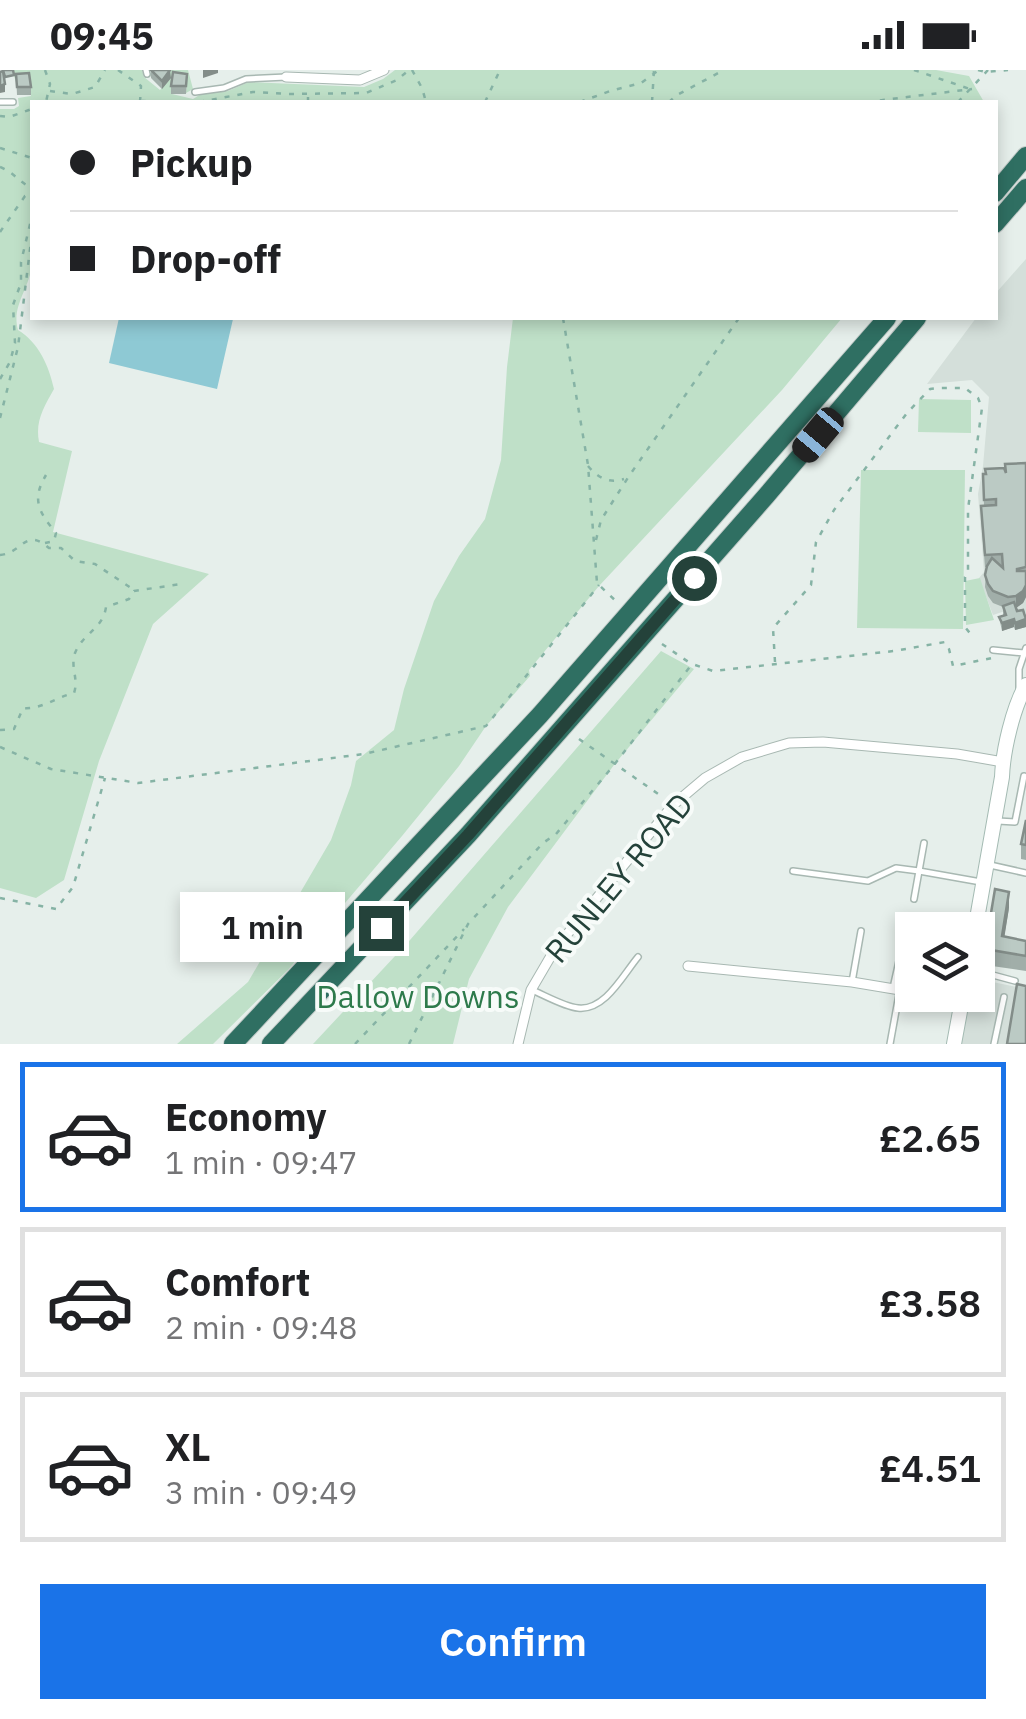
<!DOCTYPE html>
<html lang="en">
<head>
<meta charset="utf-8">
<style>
  body { margin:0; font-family:"IBM Plex Sans",sans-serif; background:#f6f6f6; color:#202124; height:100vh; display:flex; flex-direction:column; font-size:38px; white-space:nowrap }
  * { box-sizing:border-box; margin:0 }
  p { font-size:32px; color:#757577 }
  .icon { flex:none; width:55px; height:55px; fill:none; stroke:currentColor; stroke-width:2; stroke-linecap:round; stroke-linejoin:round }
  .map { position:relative; height:974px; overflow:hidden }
  .panel { display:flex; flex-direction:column; background:#fff; flex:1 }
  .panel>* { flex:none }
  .guide { position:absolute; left:30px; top:30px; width:968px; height:220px; border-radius:0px; box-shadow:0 5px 15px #0003; display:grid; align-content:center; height:220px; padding:0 40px; background:#fff }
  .controls { position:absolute; left:895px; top:842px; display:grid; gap:20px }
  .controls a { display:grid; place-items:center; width:100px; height:100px; border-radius:0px; background:#fff; box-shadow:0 5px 15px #0003; font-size:50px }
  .end { position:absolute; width:45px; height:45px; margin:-22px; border:12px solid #24423a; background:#fff; box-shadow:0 0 0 5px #fff }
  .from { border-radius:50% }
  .bubble { position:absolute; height:70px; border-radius:0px; background:#fff; box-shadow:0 5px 15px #0003; font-size:32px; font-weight:600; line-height:70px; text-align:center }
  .car { position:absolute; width:30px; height:60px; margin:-30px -15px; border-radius:12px; box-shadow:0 0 8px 2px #0007; background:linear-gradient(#222 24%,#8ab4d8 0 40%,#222 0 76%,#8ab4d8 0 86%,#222 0) }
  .guide b { display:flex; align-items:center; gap:35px; height:95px; font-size:38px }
  .guide b+b { border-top:2px solid #e0e0e0 }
  .guide i { width:25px; height:25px; background:#202124 }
  ul { padding:18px 0 0; list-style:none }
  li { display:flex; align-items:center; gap:30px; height:150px; margin:0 20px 15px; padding:0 20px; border:5px solid #e0e0e0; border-radius:0px }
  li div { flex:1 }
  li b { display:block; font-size:38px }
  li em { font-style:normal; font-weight:600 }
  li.selected { border-color:#1a73e8 }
  li>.icon { width:90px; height:90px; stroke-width:1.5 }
  .primary-button { display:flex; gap:20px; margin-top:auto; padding:20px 40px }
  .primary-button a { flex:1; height:115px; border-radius:0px; background:#1a73e8; color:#fff; font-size:40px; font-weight:600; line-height:115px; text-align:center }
  .status { display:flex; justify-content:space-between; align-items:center; height:70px; padding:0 50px; background:#fff; direction:ltr }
  .status svg { height:28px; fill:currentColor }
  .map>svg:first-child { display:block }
  .built { fill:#d4dfda }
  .green { fill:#bfe0c8 }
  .water { fill:#8ec9d4 }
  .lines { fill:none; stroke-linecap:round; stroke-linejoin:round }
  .lane-casing { stroke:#a8b8b2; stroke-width:8 }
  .street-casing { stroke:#a8b8b2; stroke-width:11 }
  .secondary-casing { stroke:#a4bbb3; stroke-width:16 }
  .highway-casing { stroke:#c2cac8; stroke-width:20 }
  .path { stroke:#86b3a5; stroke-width:2.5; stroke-dasharray:5 8; stroke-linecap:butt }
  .lane { stroke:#fff; stroke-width:5 }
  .street { stroke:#fff; stroke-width:9 }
  .secondary { stroke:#fff; stroke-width:14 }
  .highway { stroke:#2f6f62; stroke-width:18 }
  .wall { fill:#a1aea9 }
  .shaded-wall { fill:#838d89 }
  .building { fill:#bbcac4; stroke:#838d89; stroke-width:2.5 }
  .route { stroke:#24423a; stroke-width:12 }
  .labels { text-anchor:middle; stroke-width:8; stroke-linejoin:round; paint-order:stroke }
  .street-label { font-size:32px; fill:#24423a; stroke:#f7fbf9 }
  .park-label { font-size:32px; fill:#2d7a4b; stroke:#f7fbf9 }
</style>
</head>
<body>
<div class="status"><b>09:45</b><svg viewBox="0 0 49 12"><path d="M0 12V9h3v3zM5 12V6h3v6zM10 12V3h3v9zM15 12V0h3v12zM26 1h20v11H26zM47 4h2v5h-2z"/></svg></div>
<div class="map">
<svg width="1026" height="974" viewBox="0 0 1026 974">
  <rect width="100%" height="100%" fill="#e6efeb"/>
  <path class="built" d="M1026 189V543L1014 538 993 545 979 508 984 502 978 424 983 396 989 327 972 310 927 314 976 248H995V224Z
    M978 909 1026 919V974H960L968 925H978Z"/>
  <path class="green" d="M12 0H142L144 7 160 20 170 8 161 0H188L193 19 186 23 187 12 172 24 193 29 201 24 228 21 249 12 364 17 383 9 395 0H936L969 6 984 32H32V194C30 218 11 236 18 260 39 273 49 296 54 319 44 337 35 351 39 372L72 381 53 462 209 504 153 554 99 691 64 810 36 828 0 818V39H14L19 36 18 28 31 26 29 11 16 12Z
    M513 248H842L782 320 599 516 529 600 530 606 486 656 459 696 402 766 288 900 213 974H177L248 912 331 770 351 715 356 691 394 660 404 619 434 531 459 486 485 449 501 390 507 297Z
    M919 329 971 330V363L918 362Z
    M861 400H965L963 559 857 558Z
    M980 508 994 550 966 555 965 511Z
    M661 581 694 599 614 695 508 837 469 909 453 974H313L410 870Z"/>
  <path class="water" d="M119 248 233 249 217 319 109 293Z"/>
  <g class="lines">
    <defs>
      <path id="lane" d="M146 0 147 4
        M195 22 224 18 246 9 286 7
        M0 32H13
        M993 580 1024 583
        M1019 619V599L1026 578
        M998 751 1015 752 1024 706
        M924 773 919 801 981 812
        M990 795 1026 803
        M793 801 868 811 896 798 919 801 914 829
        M978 901 1015 911
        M852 912 861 861
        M893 918 904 869 912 871
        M532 920C544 925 565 937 578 938 605 941 623 905 638 887
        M890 974 900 919
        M994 974 1004 927"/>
      <path id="street" d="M286 7 360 10 384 0
        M688 896 852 912 912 922
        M931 925 962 931
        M518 974 531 920 555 879 673 735 705 708 742 687 789 673 823 672 957 684 1003 692"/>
      <path id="secondary" d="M975 860 1002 707C1003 680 1013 638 1026 615
        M954 974 963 925"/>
      <path id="highway" d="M995 123 1026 86
        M995 154 1026 118
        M233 974 540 645 887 248
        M271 974 468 765 766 426 917 248"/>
    </defs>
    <use href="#lane" class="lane-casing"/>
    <use href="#street" class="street-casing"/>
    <use href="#secondary" class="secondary-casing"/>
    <use href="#highway" class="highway-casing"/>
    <path class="path" d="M45 0 50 14 46 32
      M118 0 141 16 140 32
      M412 0 422 18 426 32
      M914 0 970 19
      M978 0 986 2 1008 0
      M50 21 72 24 95 17 105 0
      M142 31 165 32
      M199 32 253 22 290 24 366 23 397 10 409 0
      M308 32V23
      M485 32 500 0
      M580 32 610 21 641 13 659 0
      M652 32 654 0
      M669 32 677 25 724 0
      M867 32 972 19
      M958 32 988 0
      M0 46 9 47 32 39
      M0 78 32 88
      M0 97C15 103 20 113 32 118
      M0 162 25 126 32 124
      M563 248 588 395 597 513 619 534
      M0 309 10 292 15 273 13 235 21 213V192L32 146
      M0 348 18 277 32 163
      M588 396C598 408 609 414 624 409
      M596 470 601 450 629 406 739 248
      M45 473 54 471 56 463C39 442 31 430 46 405
      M0 485C23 483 25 457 49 478H61L75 491 95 494 134 520
      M662 574 690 593
      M775 592 773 558 811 515 816 472 834 440 907 343 930 319 938 318H965L978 328 982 338 968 439V502L965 507V557L973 567
      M0 660 14 659 23 638C41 640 56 627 74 623 79 609 70 597 75 583 83 563 103 559 106 537L129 529 134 521 181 514
      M579 669 664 728
      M0 677 51 699 138 713 364 684 486 656 599 515
      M0 828 56 839 73 817 105 708
      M355 974 464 859
      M409 974 468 854 543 773 556 764 614 695 692 594 713 601 894 581 945 572 949 579 953 596 992 588"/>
    <use href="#lane" class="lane"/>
    <use href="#street" class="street"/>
    <use href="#secondary" class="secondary"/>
    <use href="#highway" class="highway"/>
  </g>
  <path class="wall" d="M151 0 171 8 162 19 151 8Z
    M16 4 31 17V25H17Z
    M187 12 186 24H171V16Z
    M1026 393V527L1023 533 1016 538 1026 557 1015 560 1014 557 1002 561 999 547 1003 546V537L993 533 988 526 985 517 986 497H985L981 448V436H984L983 404 1005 402Z
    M1026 750V790L1021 789V774Z
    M1009 838 1004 867 1026 871V901L985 895V879Z"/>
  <path class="shaded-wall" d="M170 0 171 8 162 19V11Z
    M203 0H218V3L203 8Z
    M5 14V22L0 23V16Z
    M1026 515V527L1023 533 1016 538V526Z
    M1014 549V557L1002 561V553Z
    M1026 549V557L1015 560V553Z
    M1009 822V838L1002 882V866Z"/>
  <path class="building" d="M3 0H13L14 5 5 7Z
    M151 0H170L162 11Z
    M3 1 5 14 0 16V2Z
    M173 2 187 4 186 16H171Z
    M29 3 31 17H17L16 4Z
    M1026 393V497L1017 499V501H1026V515L1023 521 1016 526 1008 527 993 521 988 514 985 505 987 496 992 488 1003 498 1002 484 985 485 981 436 996 435V429L984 430 983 404H986L985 399 1004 398 1006 403 1005 394Z
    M1014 532 1017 541 1023 540 1026 549 1015 553 1014 549 1002 553 999 547 1006 545 1003 536Z
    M1026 750V775L1021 774Z
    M995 819 1009 822 1002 866 1026 871V886L985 879Z
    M1017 914 1026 916V974H1007Z"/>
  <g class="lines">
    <path class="route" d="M381 858 468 765 694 508"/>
  </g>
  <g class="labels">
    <g class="street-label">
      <text transform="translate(619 808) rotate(-50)" y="11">RUNLEY ROAD</text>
    </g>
    <g class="park-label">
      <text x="418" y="938">Dallow Downs</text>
    </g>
  </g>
</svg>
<div class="controls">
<a><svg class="icon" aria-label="layers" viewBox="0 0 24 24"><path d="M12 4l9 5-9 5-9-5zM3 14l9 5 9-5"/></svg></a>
</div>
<i class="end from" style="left:694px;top:508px"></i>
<i class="end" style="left:381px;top:858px"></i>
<div class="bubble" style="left:180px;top:822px;width:165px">1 min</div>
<i class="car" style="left:818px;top:365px;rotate:220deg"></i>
<div class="guide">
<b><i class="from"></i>Pickup</b>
<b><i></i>Drop-off</b>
</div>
</div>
<section class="panel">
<ul>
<li class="selected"><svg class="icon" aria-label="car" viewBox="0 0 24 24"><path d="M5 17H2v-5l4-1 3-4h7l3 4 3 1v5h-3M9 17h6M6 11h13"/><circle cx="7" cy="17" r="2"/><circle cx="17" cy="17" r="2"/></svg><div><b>Economy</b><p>1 min · 09:47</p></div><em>£2.65</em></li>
<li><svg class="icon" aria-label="car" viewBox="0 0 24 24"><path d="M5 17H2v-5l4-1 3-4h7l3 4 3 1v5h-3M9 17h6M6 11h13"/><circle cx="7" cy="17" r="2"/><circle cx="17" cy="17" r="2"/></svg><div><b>Comfort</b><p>2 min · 09:48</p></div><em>£3.58</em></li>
<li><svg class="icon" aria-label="car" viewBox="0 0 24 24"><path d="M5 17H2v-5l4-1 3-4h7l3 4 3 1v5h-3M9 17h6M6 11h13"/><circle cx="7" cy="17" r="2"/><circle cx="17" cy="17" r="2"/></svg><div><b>XL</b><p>3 min · 09:49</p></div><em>£4.51</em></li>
</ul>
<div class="primary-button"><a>Confirm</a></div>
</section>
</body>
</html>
